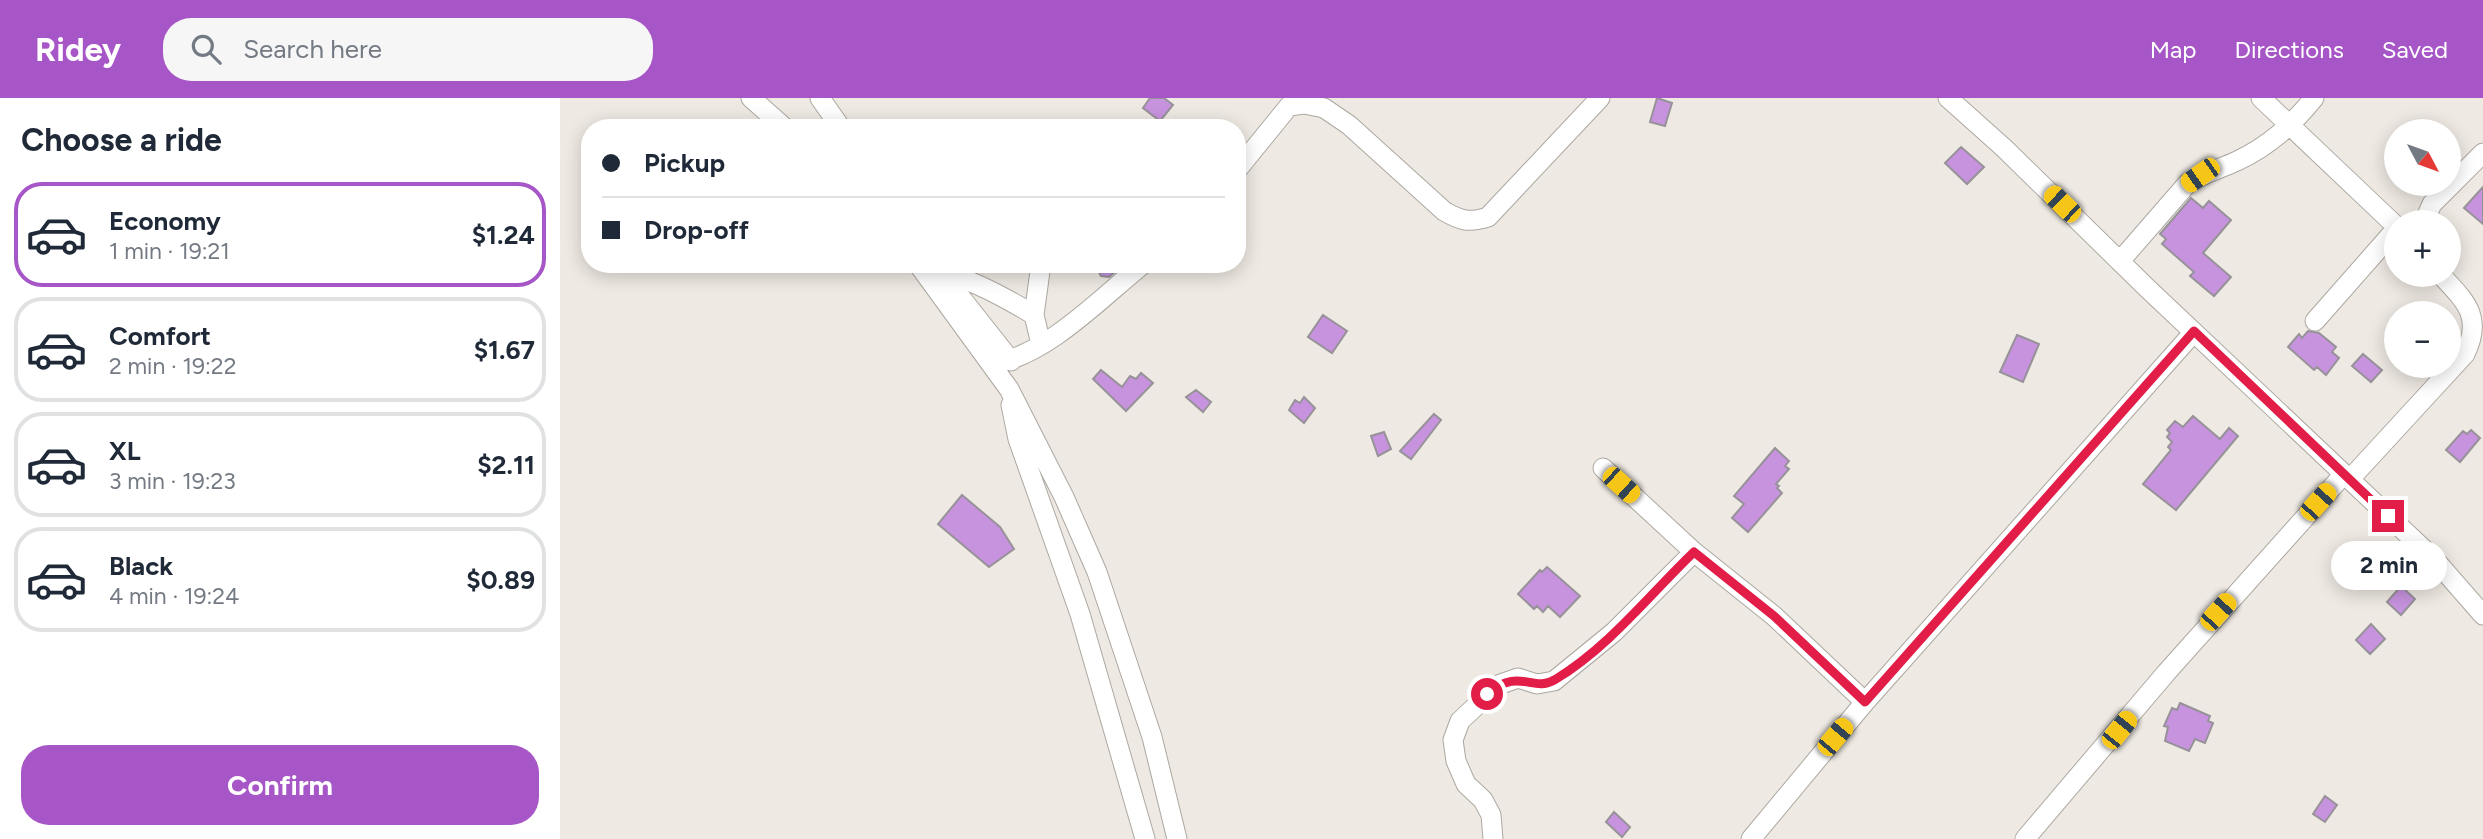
<!DOCTYPE html>
<html lang="en">
<head>
<meta charset="utf-8">
<style>
  body { margin:0; font-family:Figtree,sans-serif; background:#f6f6f7; color:#1f2937; height:100vh; display:flex; flex-direction:column; font-size:26px; white-space:nowrap }
  * { box-sizing:border-box; margin:0 }
  p { font-size:23px; color:#747a83 }
  .icon { flex:none; width:38px; height:38px; fill:none; stroke:currentColor; stroke-width:2; stroke-linecap:round; stroke-linejoin:round }
  .map { position:relative; flex:1; overflow:hidden }
  .panel { display:flex; flex-direction:column; background:#fff; width:560px }
  .panel>* { flex:none }
  .hud { position:absolute; left:21px; top:21px; width:665px; height:154px; border-radius:28px; box-shadow:0 4px 18px #0003; display:grid; align-content:center; height:154px; padding:0 21px; background:#fff }
  .needle { width:46px; rotate:131deg }
  .fabs { position:absolute; left:1824px; top:21px; display:grid; gap:14px }
  .fabs a { display:grid; place-items:center; width:77px; height:77px; border-radius:50%; background:#fff; box-shadow:0 4px 18px #0003; font-size:35px }
  .end { position:absolute; width:32px; height:32px; margin:-16px; border:9px solid #e11d48; background:#fff; box-shadow:0 0 0 4px #fff }
  .from { border-radius:50% }
  .bubble { position:absolute; height:49px; border-radius:24px; background:#fff; box-shadow:0 4px 18px #0003; font-size:23px; font-weight:700; line-height:49px; text-align:center }
  .car { position:absolute; width:21px; height:42px; margin:-21px -10px; border-radius:9px; box-shadow:0 0 5px 2px #0007; background:linear-gradient(#f5c518 24%,#345 0 40%,#f5c518 0 76%,#345 0 86%,#f5c518 0) }
  .hud b { display:flex; align-items:center; gap:24px; height:66px; font-size:26px }
  .hud b+b { border-top:2px solid #e0e1e3 }
  .hud i { width:18px; height:18px; background:#1f2937 }
  ul { padding:0; list-style:none }
  li { display:flex; align-items:center; gap:21px; height:105px; margin:0 14px 10px; padding:0 7px; border:4px solid #e0e1e3; border-radius:28px }
  li div { flex:1 }
  li b { display:block; font-size:26px }
  li em { font-style:normal; font-weight:700 }
  li.active { border-color:#a656c6 }
  li>.icon { width:63px; height:63px; stroke-width:1.5 }
  h2 { padding:0 21px; font-size:32px; line-height:84px }
  .primary-button { display:flex; gap:14px; margin-top:auto; padding:14px 21px }
  .primary-button a { flex:1; height:80px; border-radius:28px; background:#a656c6; color:#fff; font-size:28px; font-weight:700; line-height:80px; text-align:center }
  header { display:flex; align-items:center; gap:42px; box-sizing:border-box; height:98px; padding:0 35px; background:#a656c6; color:#fff }
  header strong { font-size:33px }
  nav { display:flex; gap:38px; margin-inline-start:auto; font-size:24px }
  .search { width:490px; height:63px; background:#f6f6f7; display:flex; align-items:center; gap:18px; box-sizing:border-box; padding:0 24px; border-radius:28px; color:#747a83; font-size:26px }
  main { display:flex; flex:1; min-height:0 }
  .map>svg:first-child { display:block }
  .building { fill:#c793de; stroke:#979299; stroke-width:2 }
  .lines { fill:none; stroke-linecap:round; stroke-linejoin:round }
  .minor-casing { stroke:#aca8a1; stroke-width:21 }
  .minor { stroke:#fff; stroke-width:19 }
  .route { stroke:#e11d48; stroke-width:9 }
</style>
</head>
<body>
<header>
<strong>Ridey</strong>
<div class="search"><svg class="icon" aria-label="search" viewBox="0 0 24 24"><circle cx="10" cy="10" r="6"/><path d="M15 15l6 6"/></svg>Search here</div>
<nav><a>Map</a><a>Directions</a><a>Saved</a></nav>
</header>
<main>
<section class="panel">
<h2>Choose a ride</h2>
<ul>
<li class="active"><svg class="icon" aria-label="car" viewBox="0 0 24 24"><path d="M5 17H2v-5l4-1 3-4h7l3 4 3 1v5h-3M9 17h6M6 11h13"/><circle cx="7" cy="17" r="2"/><circle cx="17" cy="17" r="2"/></svg><div><b>Economy</b><p>1 min · 19:21</p></div><em>$1.24</em></li>
<li><svg class="icon" aria-label="car" viewBox="0 0 24 24"><path d="M5 17H2v-5l4-1 3-4h7l3 4 3 1v5h-3M9 17h6M6 11h13"/><circle cx="7" cy="17" r="2"/><circle cx="17" cy="17" r="2"/></svg><div><b>Comfort</b><p>2 min · 19:22</p></div><em>$1.67</em></li>
<li><svg class="icon" aria-label="car" viewBox="0 0 24 24"><path d="M5 17H2v-5l4-1 3-4h7l3 4 3 1v5h-3M9 17h6M6 11h13"/><circle cx="7" cy="17" r="2"/><circle cx="17" cy="17" r="2"/></svg><div><b>XL</b><p>3 min · 19:23</p></div><em>$2.11</em></li>
<li><svg class="icon" aria-label="car" viewBox="0 0 24 24"><path d="M5 17H2v-5l4-1 3-4h7l3 4 3 1v5h-3M9 17h6M6 11h13"/><circle cx="7" cy="17" r="2"/><circle cx="17" cy="17" r="2"/></svg><div><b>Black</b><p>4 min · 19:24</p></div><em>$0.89</em></li>
</ul>
<div class="primary-button"><a>Confirm</a></div>
</section>
<div class="map">
<svg width="1923" height="741" viewBox="0 0 1923 741">
  <rect width="100%" height="100%" fill="#eee9e2"/>
  <path class="building" d="M590 0H604L613 7 600 23 583 10Z
    M1097 0 1112 5 1105 28 1090 24Z
    M1401 49 1424 69 1407 86 1385 65Z
    M1923 89V126L1904 110Z
    M1631 100 1643 110 1649 103 1671 122 1643 155 1671 179 1654 198 1630 178 1634 174 1602 146 1606 141 1600 136Z
    M535 166H564L549 179 541 178Z
    M763 217 787 233 772 255 748 239Z
    M1748 233 1759 235 1776 249 1772 254 1779 260 1766 277 1757 269 1754 272 1728 249 1739 236 1742 240Z
    M1457 237 1479 246 1463 284 1440 274Z
    M1803 256 1822 272 1811 284 1792 268Z
    M541 272 562 289 570 278 576 281 581 275 593 285 566 313 533 281Z
    M636 292 651 304 643 314 626 299Z
    M744 299 755 310 744 325 729 312 735 302 740 305Z
    M874 316 881 322 851 361 840 353Z
    M1633 318 1660 341 1669 330 1678 338 1616 412 1583 386 1611 352 1608 349 1612 344 1607 339 1610 335 1607 332 1615 323 1623 329Z
    M1911 332 1920 340 1900 364 1886 352 1903 333 1907 336Z
    M824 334 831 351 818 358 811 338Z
    M1215 350 1229 363 1225 368 1229 371 1216 386 1219 388 1217 390 1222 395 1188 434 1172 420 1184 406 1174 398Z
    M402 397 440 429 454 451 429 469 378 426Z
    M987 469 1020 498 1000 519 988 508 983 514 977 508 974 511 958 496 980 472 982 474Z
    M1841 488 1855 501 1841 517 1827 504Z
    M1811 526 1825 541 1810 556 1796 542Z
    M1620 605 1650 618 1648 623 1653 625 1645 645 1635 641 1629 653 1605 643 1608 629 1604 628 1612 610 1617 612Z
    M1765 698 1777 707 1765 724 1753 716Z
    M1054 714 1070 729 1062 739 1046 724Z"/>
  <g class="lines">
    <defs>
      <path id="minor" d="M191 0 225 30
        M260 0 281 30
        M1388 0 1444 50 1587 190 1875 462 1923 517
        M1701 0 1836 128
        M677 72 729 8 744 6 764 10 789 27 884 113C901 123 909 125 928 119L1040 0
        M1864 124 1872 106 1923 55
        M1561 162 1627 86C1643 75 1660 71 1677 63 1709 48 1732 27 1754 0
        M358 166 449 291 504 399 537 474 592 639 617 741
        M481 166 474 217 481 246
        M360 169C400 175 439 196 474 217
        M387 182 451 263
        M1755 223 1836 131
        M433 266C487 257 541 200 583 166
        M451 307 458 341 520 516 585 741
        M1043 370 1134 454 1214 518 1305 604
        M1790 381 1905 256C1923 219 1906 204 1881 177
        M933 741 931 717 923 702 906 686 896 663 893 642 900 623 938 587 958 580 977 586 994 583 1054 534 1134 454
        M1191 741 1305 604 1634 234
        M1465 741 1606 575 1784 376"/>
    </defs>
    <use href="#minor" class="minor-casing"/>
    <use href="#minor" class="minor"/>
  </g>
  <g class="lines">
    <path class="route" d="M927 596C960 568 973 596 996 581 1049 549 1090 496 1134 454L1214 518 1305 604 1634 233 1828 418"/>
  </g>
</svg>
<div class="fabs">
<a><svg class="needle" viewBox="-14 -14 28 28"><path d="M0-13l5 13h-10z" fill="#e53935"/><path d="M0 13l5-13h-10z" fill="#747a83"/></svg></a>
<a>+</a>
<a>−</a>
</div>
<i class="end from" style="left:927px;top:596px"></i>
<i class="end" style="left:1828px;top:418px"></i>
<div class="bubble" style="left:1771px;top:443px;width:116px">2 min</div>
<i class="car" style="left:1640px;top:77px;rotate:235deg"></i>
<i class="car" style="left:1502px;top:106px;rotate:314deg"></i>
<i class="car" style="left:1061px;top:387px;rotate:132deg"></i>
<i class="car" style="left:1758px;top:404px;rotate:42deg"></i>
<i class="car" style="left:1658px;top:514px;rotate:42deg"></i>
<i class="car" style="left:1559px;top:632px;rotate:39deg"></i>
<i class="car" style="left:1275px;top:639px;rotate:40deg"></i>
<div class="hud">
<b><i class="from"></i>Pickup</b>
<b><i></i>Drop-off</b>
</div>
</div>
</main>
</body>
</html>
